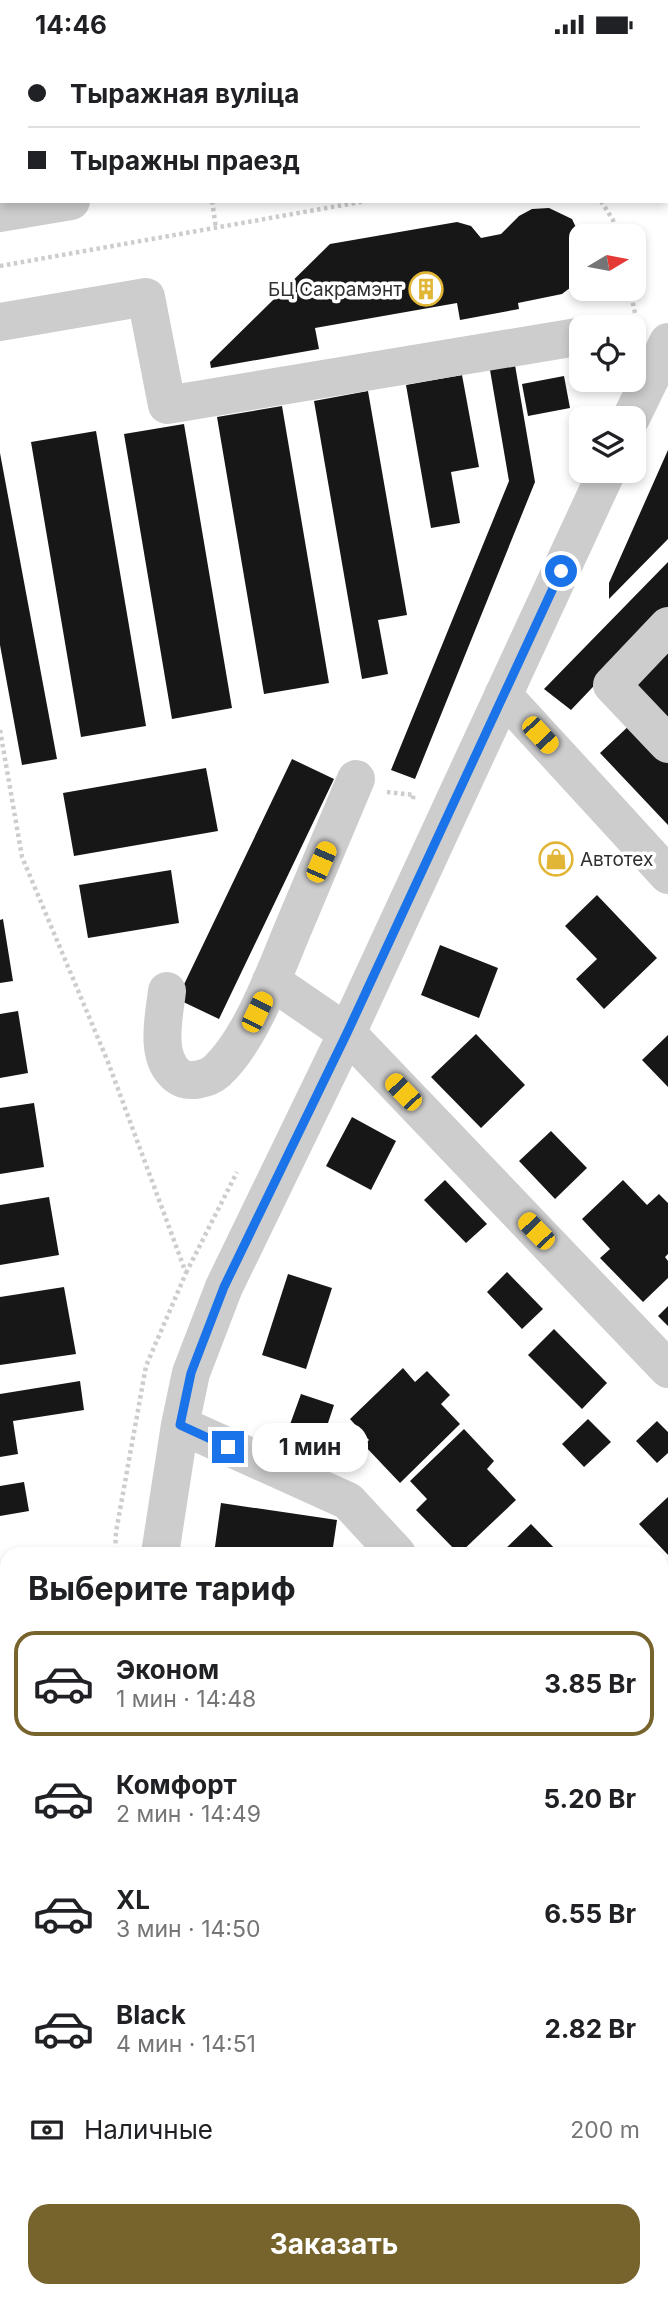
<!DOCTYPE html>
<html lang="ru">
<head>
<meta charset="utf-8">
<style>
  body { margin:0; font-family:Inter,sans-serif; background:#f2f2f2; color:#202124; height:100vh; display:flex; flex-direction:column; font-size:26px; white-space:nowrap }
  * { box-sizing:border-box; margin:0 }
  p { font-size:23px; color:#757577 }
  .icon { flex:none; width:38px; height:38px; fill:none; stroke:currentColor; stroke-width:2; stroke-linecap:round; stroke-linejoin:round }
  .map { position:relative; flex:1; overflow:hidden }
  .details { position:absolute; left:0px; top:1498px; width:668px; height:751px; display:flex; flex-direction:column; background:#fff; border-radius:21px 21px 0 0; box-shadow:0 4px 10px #0003 }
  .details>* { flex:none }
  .guide { position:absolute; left:0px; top:0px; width:668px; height:154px; box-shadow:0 4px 10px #0003; display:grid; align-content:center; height:154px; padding:0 28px; background:#fff }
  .needle { width:46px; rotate:80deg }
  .fabs { position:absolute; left:569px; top:175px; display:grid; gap:14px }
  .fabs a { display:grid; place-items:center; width:77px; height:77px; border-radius:14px; background:#fff; box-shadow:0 4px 10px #0003; font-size:35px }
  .end { position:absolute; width:32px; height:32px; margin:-16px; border:9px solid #1a73e8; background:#fff; box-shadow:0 0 0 4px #fff }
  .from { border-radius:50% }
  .bubble { position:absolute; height:49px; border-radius:21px; background:#fff; box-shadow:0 4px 10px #0003; font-size:23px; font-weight:700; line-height:49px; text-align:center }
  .car { position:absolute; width:21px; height:42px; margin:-21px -10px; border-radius:9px; box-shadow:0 0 5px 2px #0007; background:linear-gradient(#f5c518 24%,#345 0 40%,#f5c518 0 76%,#345 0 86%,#f5c518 0) }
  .guide b { display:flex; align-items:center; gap:24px; height:66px; font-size:26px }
  .guide b+b { border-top:2px solid #e0e0e0 }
  .guide i { width:18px; height:18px; background:#202124 }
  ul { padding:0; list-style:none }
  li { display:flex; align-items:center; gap:21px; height:105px; margin:0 14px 10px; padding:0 14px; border:4px solid transparent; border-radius:21px }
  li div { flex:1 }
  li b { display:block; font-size:26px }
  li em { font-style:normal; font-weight:700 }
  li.on { border-color:#77642d }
  li>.icon { width:63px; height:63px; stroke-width:1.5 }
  h2 { padding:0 28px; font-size:32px; line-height:84px }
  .pay { display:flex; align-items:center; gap:18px; height:77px; padding:0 28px; font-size:26px }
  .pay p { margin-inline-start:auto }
  .action { display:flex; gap:14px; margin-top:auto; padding:14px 28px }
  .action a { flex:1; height:80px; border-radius:21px; background:#77642d; color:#fff; font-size:28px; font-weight:700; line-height:80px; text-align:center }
  .status { display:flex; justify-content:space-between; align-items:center; height:49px; padding:0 35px; background:#fff; direction:ltr }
  .status svg { height:19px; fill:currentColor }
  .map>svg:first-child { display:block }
  .building { fill:#171717 }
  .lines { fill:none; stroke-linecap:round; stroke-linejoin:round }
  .path { stroke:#cdcdcd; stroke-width:4.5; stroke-dasharray:3.5 3.5; stroke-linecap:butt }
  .minor { stroke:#cdcdcd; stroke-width:38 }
  .route { stroke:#1a73e8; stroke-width:9 }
  .labels { text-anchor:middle; stroke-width:7; stroke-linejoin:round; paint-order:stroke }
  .poi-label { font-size:19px; fill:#303030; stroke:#fff; text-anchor:end }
</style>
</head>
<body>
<div class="status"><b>14:46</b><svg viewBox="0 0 49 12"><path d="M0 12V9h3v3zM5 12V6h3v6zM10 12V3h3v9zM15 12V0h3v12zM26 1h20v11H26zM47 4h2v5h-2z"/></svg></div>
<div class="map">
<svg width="668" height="2248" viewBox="0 0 668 2248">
  <rect width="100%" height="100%" fill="#fff"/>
  <path class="building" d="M549 159 572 170 581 189V225L575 235 562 245 518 254 519 260 460 271 457 254 315 279 319 300 211 319 210 313 330 195 457 173 471 177 481 189 501 185 519 167 532 160Z
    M515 316 535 433 415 730 391 721 509 432 490 321Z
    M462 326 479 418 451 423 460 474 431 479 406 336Z
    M564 327 570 359 528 367 522 335Z
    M368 342 407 566 378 571 388 625 362 630 314 352Z
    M282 357 329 634 264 645 217 368Z
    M184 375 232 659 172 670 124 385Z
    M96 382 146 677 81 688 31 393Z
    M668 401V490L609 550V534Z
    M0 404 57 710 22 716 0 596Z
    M668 513V559L571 661 544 640Z
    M668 604V675L633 639Z
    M633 673 668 710V776L600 704Z
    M292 710 334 730 219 970 177 950Z
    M206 719 218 782 74 807 63 744Z
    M171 821 179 874 88 889 79 836Z
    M597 846 657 909 604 960 576 930 597 910 565 877Z
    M3 870 13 932 0 934V871Z
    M440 896 498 919 479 969 421 946Z
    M18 962 28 1024 0 1029V965Z
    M476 985 525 1036 481 1079 431 1028Z
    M668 986V1038L642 1011Z
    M34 1054 44 1118 0 1125V1059Z
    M352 1068 396 1092 371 1141 326 1117Z
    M551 1082 587 1119 555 1150 519 1112Z
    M445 1131 487 1175 466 1194 424 1151Z
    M623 1131 647 1156 659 1145 668 1154V1205L665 1208 668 1212V1229L643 1253 600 1209 610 1200 582 1170Z
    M49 1148 59 1206 0 1216V1156Z
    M507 1223 543 1260 522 1280 487 1243Z
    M288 1225 332 1239 306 1320 262 1306Z
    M64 1238 76 1305 0 1316V1248Z
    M668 1257V1277L658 1267Z
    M554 1280 607 1334 582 1360 528 1306Z
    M403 1319 415 1333 427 1322 450 1346 441 1355 460 1375 400 1434 364 1396 369 1391 350 1370Z
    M80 1332 84 1361 13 1372 18 1405 0 1408V1345Z
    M301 1345 334 1356 322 1392 288 1381Z
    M588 1370 611 1393 584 1418 562 1395Z
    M657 1372 668 1383V1404L657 1414 636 1392Z
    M464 1380 494 1412 487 1420 516 1451 459 1505 416 1461 427 1450 410 1432Z
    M24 1433 29 1462 0 1467V1437Z
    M668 1448V1506L639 1475Z
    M221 1454 337 1471 332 1505H214Z
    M531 1475 560 1505H500Z
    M668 1625V1682L662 1689V1631Z
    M7 1779V1880L0 1877V1780Z
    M662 1821H668V1866H662Z
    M7 2214V2230L0 2231V2215Z
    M387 2242H418V2248H387Z
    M425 2242H473L474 2248H425Z
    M593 2242H620V2245L594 2247Z
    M549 2244V2248H516V2246Z"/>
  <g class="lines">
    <path class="path" d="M0 107H2
      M212 152 216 179
      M601 152 613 171 617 187
      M0 217 366 152
      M630 240 637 274
      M0 681 22 808 108 1013 186 1224 146 1317 116 1483 115 1505
      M387 743 414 746 412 752
      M186 1224 237 1123
      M0 2184 7 2188
      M60 2242 68 2248"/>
    <path class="minor" d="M31 0 33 2
      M149 0 150 2
      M249 0 250 2
      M442 2 443 0
      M667 129H668
      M0 164 71 152
      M0 273 146 248 167 356 577 288 581 290
      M631 369 668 293
      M668 577 612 636 668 695
      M503 646 668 826
      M271 932 347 984 668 1320
      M167 942C164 968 154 1009 178 1027 188 1035 208 1030 217 1022 251 990 274 925 292 882 313 831 335 781 356 730
      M180 1376 348 1452 397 1505
      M160 1505 180 1376 191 1324 224 1238 347 984 607 422
      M0 1745H7
      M0 1921 6 1923 7 1931
      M662 2064H668
      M0 2092 7 2086
      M174 2242V2248"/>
  </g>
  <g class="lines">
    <path class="route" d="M228 1398 180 1376 191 1324 224 1238 347 984 561 522"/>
  </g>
  <defs>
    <symbol id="building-ring" viewBox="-11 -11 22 22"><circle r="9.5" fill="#fff" stroke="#e1b637" stroke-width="1.5"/><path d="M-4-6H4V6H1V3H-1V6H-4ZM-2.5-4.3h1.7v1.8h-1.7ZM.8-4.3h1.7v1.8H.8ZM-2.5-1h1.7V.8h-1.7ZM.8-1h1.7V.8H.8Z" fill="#e1b637"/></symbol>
    <symbol id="shop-ring" viewBox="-11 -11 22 22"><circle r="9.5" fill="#fff" stroke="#e1b637" stroke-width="1.5"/><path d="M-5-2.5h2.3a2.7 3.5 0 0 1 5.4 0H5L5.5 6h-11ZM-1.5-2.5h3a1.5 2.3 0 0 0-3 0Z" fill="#e1b637"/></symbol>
  </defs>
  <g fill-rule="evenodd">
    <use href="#building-ring" x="407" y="221" width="38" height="38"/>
    <use href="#shop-ring" x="537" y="791" width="38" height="38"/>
  </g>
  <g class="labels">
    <g class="poi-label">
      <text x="402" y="247">БЦ Сакрамэнт</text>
      <text x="580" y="817" text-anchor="start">Автотех</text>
    </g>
  </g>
</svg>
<div class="fabs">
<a><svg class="needle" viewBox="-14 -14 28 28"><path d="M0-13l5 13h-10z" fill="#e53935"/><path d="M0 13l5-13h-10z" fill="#757577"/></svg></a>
<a><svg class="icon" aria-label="locate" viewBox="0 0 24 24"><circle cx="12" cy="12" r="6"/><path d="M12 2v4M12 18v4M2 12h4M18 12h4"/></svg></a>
<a><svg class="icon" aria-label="layers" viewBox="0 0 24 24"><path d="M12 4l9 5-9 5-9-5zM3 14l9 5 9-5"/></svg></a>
</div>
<i class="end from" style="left:561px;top:522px"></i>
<i class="end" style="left:228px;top:1398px"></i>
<div class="bubble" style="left:252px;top:1374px;width:116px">1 мин</div>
<i class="car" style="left:540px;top:686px;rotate:137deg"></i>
<i class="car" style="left:321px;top:813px;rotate:23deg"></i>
<i class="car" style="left:257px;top:963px;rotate:26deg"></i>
<i class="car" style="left:403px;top:1043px;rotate:316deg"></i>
<i class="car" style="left:536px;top:1182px;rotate:316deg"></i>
<div class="guide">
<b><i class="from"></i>Тыражная вуліца</b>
<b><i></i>Тыражны праезд</b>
</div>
<section class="details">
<h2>Выберите тариф</h2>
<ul>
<li class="on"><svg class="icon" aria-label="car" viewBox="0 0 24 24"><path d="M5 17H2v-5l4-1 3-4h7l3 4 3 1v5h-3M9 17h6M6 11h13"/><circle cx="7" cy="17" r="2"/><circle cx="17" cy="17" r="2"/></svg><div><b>Эконом</b><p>1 мин · 14:48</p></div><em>3.85 Br</em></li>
<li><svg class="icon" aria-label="car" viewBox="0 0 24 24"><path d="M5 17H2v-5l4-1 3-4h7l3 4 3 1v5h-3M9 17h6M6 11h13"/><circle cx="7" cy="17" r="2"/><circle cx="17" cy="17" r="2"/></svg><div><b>Комфорт</b><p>2 мин · 14:49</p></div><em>5.20 Br</em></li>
<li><svg class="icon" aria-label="car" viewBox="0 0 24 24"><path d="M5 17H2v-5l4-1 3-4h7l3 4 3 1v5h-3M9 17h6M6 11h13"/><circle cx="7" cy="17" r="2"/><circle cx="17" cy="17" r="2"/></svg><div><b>XL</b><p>3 мин · 14:50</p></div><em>6.55 Br</em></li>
<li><svg class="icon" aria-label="car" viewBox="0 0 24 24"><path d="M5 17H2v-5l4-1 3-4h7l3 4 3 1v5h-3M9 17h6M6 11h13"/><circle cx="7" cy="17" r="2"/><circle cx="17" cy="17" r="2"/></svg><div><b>Black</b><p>4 мин · 14:51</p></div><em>2.82 Br</em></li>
</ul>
<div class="pay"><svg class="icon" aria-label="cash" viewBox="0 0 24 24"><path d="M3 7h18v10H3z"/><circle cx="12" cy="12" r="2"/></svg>Наличные<p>200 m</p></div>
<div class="action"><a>Заказать</a></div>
</section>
</div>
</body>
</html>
